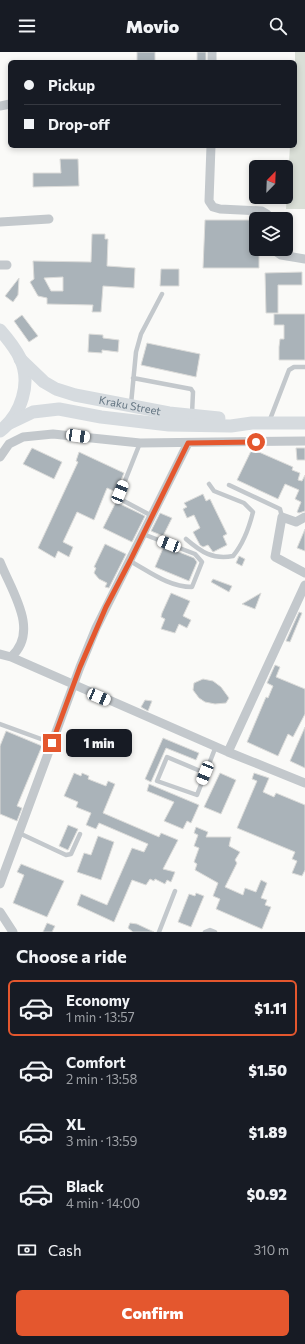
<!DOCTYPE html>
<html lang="en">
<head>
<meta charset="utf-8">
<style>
  body { margin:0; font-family:Commissioner,sans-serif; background:#242831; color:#f1f3f6; height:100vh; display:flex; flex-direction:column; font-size:15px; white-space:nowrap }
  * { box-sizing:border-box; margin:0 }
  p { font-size:13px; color:#9ea1a6 }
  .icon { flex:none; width:22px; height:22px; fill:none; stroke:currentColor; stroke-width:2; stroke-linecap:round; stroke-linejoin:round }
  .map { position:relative; height:880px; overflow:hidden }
  .drawer { display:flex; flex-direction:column; background:#171b24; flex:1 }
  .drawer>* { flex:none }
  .guide { position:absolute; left:8px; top:8px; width:289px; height:88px; border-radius:6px; box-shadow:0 2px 6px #0003; display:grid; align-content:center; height:88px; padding:0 16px; background:#171b24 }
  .needle { width:26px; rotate:23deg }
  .fabs { position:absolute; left:249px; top:108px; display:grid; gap:8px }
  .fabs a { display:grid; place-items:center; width:44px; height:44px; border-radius:6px; background:#171b24; box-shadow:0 2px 6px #0003; font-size:20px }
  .end { position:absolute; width:18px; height:18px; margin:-9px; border:5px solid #e4572e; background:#fff; box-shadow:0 0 0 2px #fff }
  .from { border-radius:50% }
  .bubble { position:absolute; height:28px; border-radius:6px; background:#171b24; box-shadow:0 2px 6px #0003; font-size:13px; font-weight:800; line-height:28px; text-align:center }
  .car { position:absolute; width:12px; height:24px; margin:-12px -6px; border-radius:5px; box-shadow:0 0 3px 1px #0007; background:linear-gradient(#fff 24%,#345 0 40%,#fff 0 76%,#345 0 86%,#fff 0) }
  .guide b { display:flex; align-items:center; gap:14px; height:38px; font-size:15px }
  .guide b+b { border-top:1px solid #363941 }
  .guide i { width:10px; height:10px; background:#f1f3f6 }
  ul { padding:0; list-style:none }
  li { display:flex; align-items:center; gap:12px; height:56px; margin:0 8px 6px; padding:0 8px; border:2px solid transparent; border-radius:6px }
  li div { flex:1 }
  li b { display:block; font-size:15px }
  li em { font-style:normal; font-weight:800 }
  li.selected { border-color:#e4572e }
  li>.icon { width:36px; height:36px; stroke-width:1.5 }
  h2 { padding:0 16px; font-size:18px; line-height:48px }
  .pay { display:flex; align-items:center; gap:10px; height:44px; padding:0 16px; font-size:15px }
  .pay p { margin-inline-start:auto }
  .primary-button { display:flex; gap:8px; margin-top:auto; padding:8px 16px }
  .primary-button a { flex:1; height:46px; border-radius:6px; background:#e4572e; color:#fff; font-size:16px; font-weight:800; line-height:46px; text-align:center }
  header { display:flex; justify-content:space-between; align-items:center; height:52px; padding:0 16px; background:#171b24; font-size:18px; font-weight:800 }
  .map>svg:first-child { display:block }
  .green { fill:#dadfd7 }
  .building { fill:#aab3b9; stroke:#dcdcda; fill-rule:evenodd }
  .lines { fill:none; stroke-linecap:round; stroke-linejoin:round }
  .service { stroke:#c3c8cc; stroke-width:4.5 }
  .minor { stroke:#c3c8cc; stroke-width:9 }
  .secondary { stroke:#d6dbdf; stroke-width:13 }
  .route { stroke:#e4572e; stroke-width:5 }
  .labels { text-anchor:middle; stroke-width:4; stroke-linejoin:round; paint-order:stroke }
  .street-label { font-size:11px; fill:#657683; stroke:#fff }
</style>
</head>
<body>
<header><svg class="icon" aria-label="menu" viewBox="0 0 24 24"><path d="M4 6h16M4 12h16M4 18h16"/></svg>Movio<svg class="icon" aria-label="search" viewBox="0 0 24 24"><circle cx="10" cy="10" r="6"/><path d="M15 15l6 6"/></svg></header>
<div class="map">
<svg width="305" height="880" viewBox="0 0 305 880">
  <rect width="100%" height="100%" fill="#fafaf8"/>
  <path class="green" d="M295 0H305V157H286L290 94H295Z"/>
  <path class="building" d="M137 0H155V10H137Z
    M197 0H206V10H197Z
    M60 107H78L79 134 33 135V121H61Z
    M205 168H254L253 187H256V197H259V216H203Z
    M92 182H105V187H108L107 214 135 216 134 236 103 234 101 260H92L93 253 47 252V246L38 244 30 230 34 227 33 209 91 210ZM63 225V239H51L44 226Z
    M161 217H179V234H160Z
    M302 220V233H278V261H266L265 221Z
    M19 226 18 243 13 250 5 244Z
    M274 262H305V308H279V295L280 287H284V273H274Z
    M22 263 38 284 29 290 14 269Z
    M89 282 103 283V286L119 288 118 300 102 298V301L88 300Z
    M147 291 200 302 196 325 141 313Z
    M32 396 62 410 54 427 23 412Z
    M296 396H305V408H297Z
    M252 397 293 415 292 418 300 421 298 428 302 429 305 423V459L299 461 297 460 301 450 295 447 299 438 285 432 278 447 237 428Z
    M79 400 124 421 116 440 107 436 94 468 77 460 63 490 73 495 69 505 58 499 55 506 38 496 78 410 76 409Z
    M203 442 206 449 210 447 227 482 223 484 227 493 213 500 208 493 203 495 200 493 193 480 200 476 194 463 187 466 183 457 187 455 184 451Z
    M116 450 145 464 132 490 103 476Z
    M160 461 172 466 163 484 151 479Z
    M305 477V499L297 496Z
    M105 492 126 502 109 536 105 535 107 531 99 527 94 521 96 516 94 515Z
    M164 494 194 506 197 510 189 529 155 515Z
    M239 504 245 507 242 514 236 511Z
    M213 527 232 534 229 540 211 530Z
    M171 541 190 549 183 564 191 568 187 576 179 572 175 581 161 577 165 567 161 565 162 561Z
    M261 541 255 557 242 552Z
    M299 560 302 561 290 590 286 589Z
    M275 613 280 615 276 625 305 637V662L293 685 288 682 278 704 247 690 266 645 268 646 273 634 267 631Z
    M203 627 213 629 221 635 229 646 226 651 215 652 205 650 199 646 193 638 194 631Z
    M145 648 152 649 148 659 141 655Z
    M305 675V716L290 709Z
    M6 679 42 694 17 754 22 756 17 769 0 762V694Z
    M163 686 199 701 196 708 166 696 151 730 145 727Z
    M74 721 81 724 82 721 89 724 88 727 106 734 108 729 115 732 103 761 159 785 161 781 178 788 163 817 175 820 171 830 167 828 165 832 155 827 154 829 150 827 146 833 132 828 114 870 77 853 81 842 107 853 132 796 144 800 148 792 99 771 96 777 86 773 91 761 76 755 78 750 64 744Z
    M220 721 236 728 221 762 204 755Z
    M254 721 269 726 263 740 274 745 276 741 305 753V818L302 824 292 821 297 809 292 807 295 800 237 776 257 729 252 727Z
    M149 732 199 753 191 771 187 769 183 777 164 769 174 750 147 739Z
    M68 773 78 777 68 798 59 794Z
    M196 775 208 780 206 785H231L229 794 240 800 235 808 237 811 225 835 243 843 245 836 256 840 261 828 267 831 261 846 267 848 265 853 271 855 262 877 216 857 220 847 213 844 218 831 195 818 197 812 194 810 199 796 194 794 198 783 194 781Z
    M98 784 114 790 101 828 77 820 84 801 91 803Z
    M21 812 64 829 47 865 13 851 24 823 17 820Z
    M196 841 204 844 191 875 178 870 189 842 195 844Z
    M47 871 55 874 52 880H43Z
    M130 871 137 872 154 880H133L128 876Z"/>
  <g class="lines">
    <path class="service" d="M133 326 191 337 193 340 192 362
      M131 352 136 300 141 282 162 242
      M269 370 289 318 294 315H305
      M140 391 119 444 122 448 152 464
      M229 433 280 457 282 465
      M186 487C201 500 213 508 233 504 244 491 249 476 253 460L244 451 214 439 209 432
      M130 509C150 520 169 535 192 535L202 510 195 502 143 482
      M0 672 52 691
      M205 721 167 705 157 729 197 743 216 694
      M19 781 66 803 71 802 80 782
      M159 880 175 839
      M205 880 210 878 215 880"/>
    <path class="minor" d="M212 0V10
      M0 54 10 52
      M211 94 209 149 213 155 220 157 262 159 267 162 270 167
      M0 170 49 167
      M272 197 281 203 305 207
      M0 213H7
      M0 405 9 392 23 385 53 382 140 391 305 389
      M305 465 296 470 282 465 275 505 305 521
      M0 510C12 540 40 579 11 605L0 602
      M11 605 228 700 305 533
      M228 700 305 731
      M0 832 80 615 96 576 188 391
      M0 860 13 880"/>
    <g class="secondary">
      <path d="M0 278C7 286 15 296 20 306 32 331 21 363 0 379"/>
      <path id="s1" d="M20 307 44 330 56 337 75 343 169 361 219 366"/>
      <path d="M10 371 33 360 59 357 101 365 169 373 231 374 252 371H305"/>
    </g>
  </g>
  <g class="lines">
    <path class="route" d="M52 691 80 615 106 555 130 509 188 391 256 390"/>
  </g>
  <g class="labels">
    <g class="street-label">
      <text dy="4" stroke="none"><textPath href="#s1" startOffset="123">Kraku Street</textPath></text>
    </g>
  </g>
</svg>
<div class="fabs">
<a><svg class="needle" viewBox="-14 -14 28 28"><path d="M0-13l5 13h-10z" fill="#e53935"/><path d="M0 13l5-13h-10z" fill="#9ea1a6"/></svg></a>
<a><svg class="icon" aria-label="layers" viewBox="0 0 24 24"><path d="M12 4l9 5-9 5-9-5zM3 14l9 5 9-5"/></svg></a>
</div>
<i class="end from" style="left:256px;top:390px"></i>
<i class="end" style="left:52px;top:691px"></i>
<div class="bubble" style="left:66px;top:677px;width:66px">1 min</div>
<i class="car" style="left:78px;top:384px;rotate:98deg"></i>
<i class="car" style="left:120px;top:440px;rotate:22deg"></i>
<i class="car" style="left:169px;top:492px;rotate:291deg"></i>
<i class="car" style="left:99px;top:645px;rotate:113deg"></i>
<i class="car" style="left:205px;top:721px;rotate:202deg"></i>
<div class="guide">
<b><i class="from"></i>Pickup</b>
<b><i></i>Drop-off</b>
</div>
</div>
<section class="drawer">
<h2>Choose a ride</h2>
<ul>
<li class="selected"><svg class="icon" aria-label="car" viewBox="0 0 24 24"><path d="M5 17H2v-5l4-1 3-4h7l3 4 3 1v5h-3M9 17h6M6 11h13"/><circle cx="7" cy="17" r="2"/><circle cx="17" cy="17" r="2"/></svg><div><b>Economy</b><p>1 min · 13:57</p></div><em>$1.11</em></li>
<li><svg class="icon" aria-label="car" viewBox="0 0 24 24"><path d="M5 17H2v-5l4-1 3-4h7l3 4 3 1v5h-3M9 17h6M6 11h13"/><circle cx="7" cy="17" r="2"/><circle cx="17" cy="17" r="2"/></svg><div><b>Comfort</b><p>2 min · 13:58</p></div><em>$1.50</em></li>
<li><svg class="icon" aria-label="car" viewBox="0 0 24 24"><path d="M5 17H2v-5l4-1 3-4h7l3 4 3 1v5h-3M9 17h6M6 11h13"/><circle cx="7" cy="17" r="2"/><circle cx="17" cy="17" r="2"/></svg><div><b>XL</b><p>3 min · 13:59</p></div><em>$1.89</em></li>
<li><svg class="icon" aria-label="car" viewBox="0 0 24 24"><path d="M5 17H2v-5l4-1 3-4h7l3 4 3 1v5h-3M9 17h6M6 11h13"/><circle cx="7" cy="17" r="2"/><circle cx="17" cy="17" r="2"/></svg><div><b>Black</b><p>4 min · 14:00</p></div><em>$0.92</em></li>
</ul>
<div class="pay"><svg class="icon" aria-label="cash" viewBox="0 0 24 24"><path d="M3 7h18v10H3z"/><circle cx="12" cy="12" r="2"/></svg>Cash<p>310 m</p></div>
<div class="primary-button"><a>Confirm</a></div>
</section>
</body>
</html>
